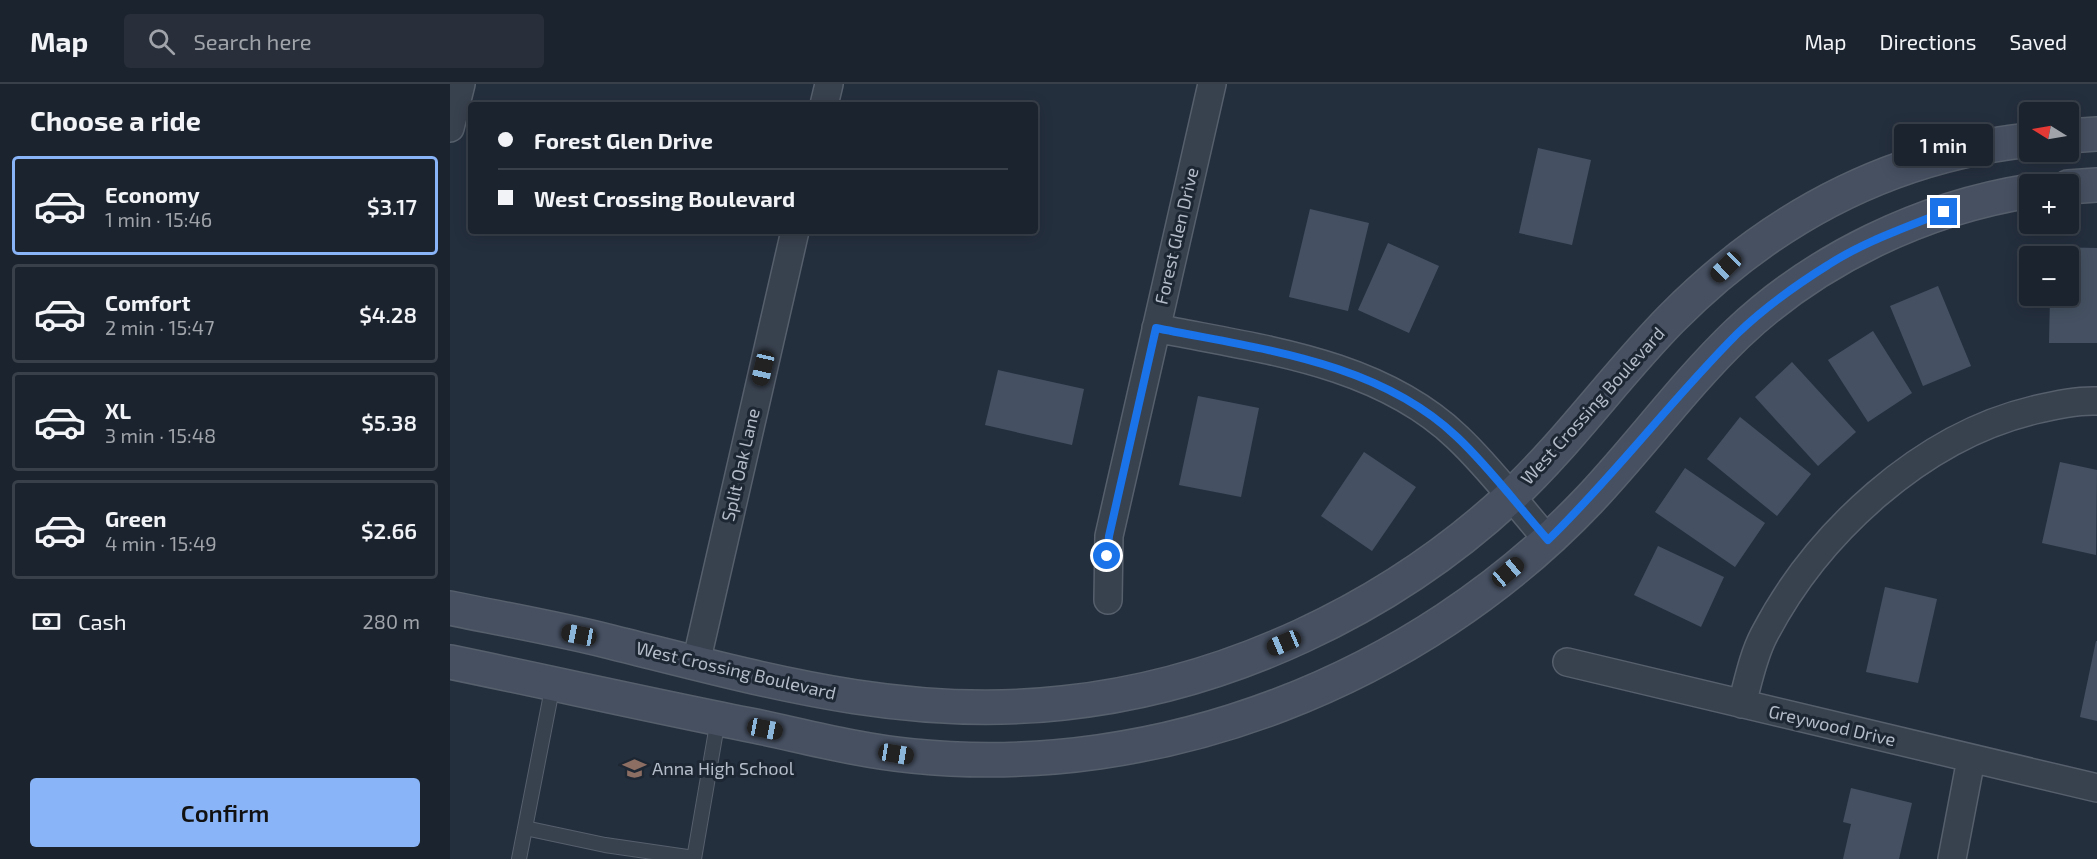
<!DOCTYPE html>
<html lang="en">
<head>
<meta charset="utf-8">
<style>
  body { margin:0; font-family:"Exo 2",sans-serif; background:#282f3a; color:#f1f3f6; height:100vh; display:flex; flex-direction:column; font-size:22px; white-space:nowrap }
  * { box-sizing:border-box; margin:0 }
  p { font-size:20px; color:#a0a4aa }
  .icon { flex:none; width:33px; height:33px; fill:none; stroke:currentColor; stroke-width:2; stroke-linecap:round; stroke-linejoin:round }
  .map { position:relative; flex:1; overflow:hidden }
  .sheet { display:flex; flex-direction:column; background:#1b232e; width:450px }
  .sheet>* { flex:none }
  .guide { position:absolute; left:18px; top:18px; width:570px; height:132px; border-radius:6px; box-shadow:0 3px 15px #0003,0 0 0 2px #39404a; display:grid; align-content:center; height:132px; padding:0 30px; background:#1b232e }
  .needle { width:39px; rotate:281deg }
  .buttons { position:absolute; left:1569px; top:18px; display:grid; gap:12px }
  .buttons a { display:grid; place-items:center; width:60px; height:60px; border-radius:6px; background:#1b232e; box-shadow:0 3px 15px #0003,0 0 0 2px #39404a; font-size:30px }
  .end { position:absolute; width:27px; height:27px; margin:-14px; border:8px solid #1a73e8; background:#fff; box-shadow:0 0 0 3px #fff }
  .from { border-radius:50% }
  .bubble { position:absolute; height:42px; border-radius:6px; background:#1b232e; box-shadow:0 3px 15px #0003,0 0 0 2px #39404a; font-size:20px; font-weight:600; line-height:42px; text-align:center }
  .car { position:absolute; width:18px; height:36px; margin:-18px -9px; border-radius:8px; box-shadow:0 0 4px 2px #0007; background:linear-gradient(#222 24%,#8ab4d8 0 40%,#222 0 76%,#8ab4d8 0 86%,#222 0) }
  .guide b { display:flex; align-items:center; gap:21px; height:57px; font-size:22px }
  .guide b+b { border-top:2px solid #39404a }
  .guide i { width:15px; height:15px; background:#f1f3f6 }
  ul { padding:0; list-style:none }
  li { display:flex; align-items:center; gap:18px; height:99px; margin:0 12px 9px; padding:0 18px; border:3px solid #39404a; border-radius:6px }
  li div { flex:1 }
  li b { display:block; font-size:22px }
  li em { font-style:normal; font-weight:600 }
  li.on { border-color:#8ab4f8 }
  li>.icon { width:54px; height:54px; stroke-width:1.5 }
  h2 { padding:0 30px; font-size:27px; line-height:72px }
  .pay { display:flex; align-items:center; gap:15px; height:66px; padding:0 30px; font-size:22px }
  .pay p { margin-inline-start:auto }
  .primary-button { display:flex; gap:12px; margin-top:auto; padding:12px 30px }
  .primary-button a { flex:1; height:69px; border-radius:6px; background:#8ab4f8; color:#111; font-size:24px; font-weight:600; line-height:69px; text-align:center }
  header { display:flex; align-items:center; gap:36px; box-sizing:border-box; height:84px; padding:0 30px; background:#1b232e; border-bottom:2px solid #39404a }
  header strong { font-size:28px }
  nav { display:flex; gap:33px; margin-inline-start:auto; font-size:21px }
  .search { width:420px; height:54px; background:#282f3a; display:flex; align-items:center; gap:15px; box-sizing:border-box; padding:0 21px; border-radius:6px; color:#a0a4aa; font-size:22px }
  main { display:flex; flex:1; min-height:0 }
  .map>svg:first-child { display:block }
  .building { fill:#455162 }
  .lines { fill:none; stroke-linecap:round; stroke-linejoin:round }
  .lane-casing { stroke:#565f6c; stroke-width:16 }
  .street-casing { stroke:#565f6c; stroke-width:30 }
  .secondary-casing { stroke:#565f6c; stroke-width:36 }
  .lane { stroke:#38414e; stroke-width:14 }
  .street { stroke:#38414e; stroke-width:27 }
  .secondary { stroke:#465061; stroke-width:33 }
  .route { stroke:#1a73e8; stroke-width:8 }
  .labels { text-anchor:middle; stroke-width:6; stroke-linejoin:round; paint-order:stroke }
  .street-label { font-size:18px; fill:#b4bcc9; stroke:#1d2633 }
  .poi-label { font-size:18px; fill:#b4bcc9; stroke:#1d2633; text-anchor:start }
</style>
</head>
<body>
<header>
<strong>Map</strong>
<div class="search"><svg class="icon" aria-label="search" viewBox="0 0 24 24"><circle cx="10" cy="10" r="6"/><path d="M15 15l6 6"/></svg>Search here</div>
<nav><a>Map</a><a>Directions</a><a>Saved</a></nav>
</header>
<main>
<section class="sheet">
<h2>Choose a ride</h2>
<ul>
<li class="on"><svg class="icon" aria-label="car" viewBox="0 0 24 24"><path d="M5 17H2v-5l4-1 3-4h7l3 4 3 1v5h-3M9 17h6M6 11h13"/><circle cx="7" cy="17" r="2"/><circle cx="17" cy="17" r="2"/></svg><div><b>Economy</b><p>1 min · 15:46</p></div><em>$3.17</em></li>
<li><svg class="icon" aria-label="car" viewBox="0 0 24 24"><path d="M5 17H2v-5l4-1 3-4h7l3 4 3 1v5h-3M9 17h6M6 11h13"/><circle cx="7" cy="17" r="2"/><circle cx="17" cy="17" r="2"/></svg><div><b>Comfort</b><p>2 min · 15:47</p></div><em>$4.28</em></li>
<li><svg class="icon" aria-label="car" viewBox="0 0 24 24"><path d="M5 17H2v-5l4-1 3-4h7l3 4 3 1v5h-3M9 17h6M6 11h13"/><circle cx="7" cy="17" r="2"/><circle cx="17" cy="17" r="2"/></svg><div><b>XL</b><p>3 min · 15:48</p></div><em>$5.38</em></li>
<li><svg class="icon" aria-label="car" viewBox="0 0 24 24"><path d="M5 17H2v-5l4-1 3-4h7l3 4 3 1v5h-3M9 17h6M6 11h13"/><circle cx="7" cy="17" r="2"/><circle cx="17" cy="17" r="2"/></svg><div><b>Green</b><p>4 min · 15:49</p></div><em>$2.66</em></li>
</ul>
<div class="pay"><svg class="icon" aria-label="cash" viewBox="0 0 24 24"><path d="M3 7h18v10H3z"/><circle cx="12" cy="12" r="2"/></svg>Cash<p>280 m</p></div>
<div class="primary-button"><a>Confirm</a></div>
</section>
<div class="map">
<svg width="1647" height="775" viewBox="0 0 1647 775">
  <rect width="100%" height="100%" fill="#242f3e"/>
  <path class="building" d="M1088 64 1141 76 1122 161 1069 149Z
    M860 125 919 139 898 227 839 213Z
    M938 159 989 182 959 249 908 226Z
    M1601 163 1647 164V259H1599L1600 212H1618V172H1601Z
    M1488 202 1521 282 1473 302 1440 222Z
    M1423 247 1462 309 1418 338 1378 276Z
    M1342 278 1406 348 1368 382 1305 313Z
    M548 286 634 305 622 361 535 341Z
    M748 312 809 324 791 413 729 401Z
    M1290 333 1361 390 1327 432 1257 375Z
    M914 368 966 403 922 467 871 432Z
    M1610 378 1647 386 1646 471 1592 459Z
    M1235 384 1315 439 1285 483 1205 428Z
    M1208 462 1274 493 1251 543 1184 511Z
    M1435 503 1487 515 1468 599 1416 588Z
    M1646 557H1647V637L1630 633Z
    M1401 704 1462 719 1449 775H1393L1401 740 1393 738Z"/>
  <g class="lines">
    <defs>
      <path id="lane" d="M75 744 155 761 244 774
        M69 775 103 600
        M244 775 268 635"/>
      <path id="street" d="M374 21 379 0
        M0 44 11 0
        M706 244C809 265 927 277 1007 353 1040 384 1068 422 1098 456
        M658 516 659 452 762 0
        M1117 578 1647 704
        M246 579 345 147
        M1292 620C1298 598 1303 572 1314 551 1367 449 1471 353 1584 326 1604 321 1626 316 1647 317
        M1502 775 1521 675"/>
      <path id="secondary" d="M1618 52 1647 50
        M1618 103 1647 101
        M0 524C52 535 105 544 157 557 311 595 452 637 613 619 776 602 939 525 1059 414 1118 359 1165 292 1221 235 1320 135 1438 71 1580 56
        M0 578C102 599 203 622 305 642 357 653 410 667 463 672 711 697 968 596 1139 416 1190 362 1234 301 1287 250 1366 175 1473 124 1580 107"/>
    </defs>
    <use href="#lane" class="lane-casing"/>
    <use href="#street" class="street-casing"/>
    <use href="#secondary" class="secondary-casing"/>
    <use href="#lane" class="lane"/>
    <use href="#street" class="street"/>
    <use href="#secondary" class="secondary"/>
  </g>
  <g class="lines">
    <path class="route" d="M657 472 659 452 706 244C809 265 927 277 1007 353 1040 384 1068 422 1098 456 1165 391 1221 316 1287 250 1314 224 1346 201 1378 181 1413 158 1455 144 1494 128"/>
  </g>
  <defs>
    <symbol id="school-bare" viewBox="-9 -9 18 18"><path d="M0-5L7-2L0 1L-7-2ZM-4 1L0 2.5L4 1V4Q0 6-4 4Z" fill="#8d6e63" stroke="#1d2633" stroke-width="2.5" paint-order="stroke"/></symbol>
  </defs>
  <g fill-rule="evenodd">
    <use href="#school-bare" x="168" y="668" width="33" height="33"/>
  </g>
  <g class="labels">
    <g class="street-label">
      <text transform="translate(727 152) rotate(-77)" y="6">Forest Glen Drive</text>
      <text transform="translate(1143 322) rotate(-48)" y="6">West Crossing Boulevard</text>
      <text transform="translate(291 381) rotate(-77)" y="6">Split Oak Lane</text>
      <text transform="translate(286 587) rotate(13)" y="6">West Crossing Boulevard</text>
      <text transform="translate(1382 642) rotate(13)" y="6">Greywood Drive</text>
    </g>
    <g class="poi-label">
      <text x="202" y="691">Anna High School</text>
    </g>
  </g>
</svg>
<div class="buttons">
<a><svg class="needle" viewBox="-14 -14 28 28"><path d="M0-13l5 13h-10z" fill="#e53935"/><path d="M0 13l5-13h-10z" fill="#a0a4aa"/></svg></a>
<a>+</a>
<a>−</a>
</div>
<i class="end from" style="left:657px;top:472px"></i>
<i class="end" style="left:1494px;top:128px"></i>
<div class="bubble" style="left:1444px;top:40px;width:99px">1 min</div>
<i class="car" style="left:1276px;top:183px;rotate:226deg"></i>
<i class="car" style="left:313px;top:284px;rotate:193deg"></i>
<i class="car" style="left:1058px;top:488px;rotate:50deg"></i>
<i class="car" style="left:129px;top:551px;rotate:281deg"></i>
<i class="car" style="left:834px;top:559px;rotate:247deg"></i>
<i class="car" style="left:315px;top:645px;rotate:101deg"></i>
<i class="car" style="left:446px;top:670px;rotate:99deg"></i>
<div class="guide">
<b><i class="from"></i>Forest Glen Drive</b>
<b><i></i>West Crossing Boulevard</b>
</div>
</div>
</main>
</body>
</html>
